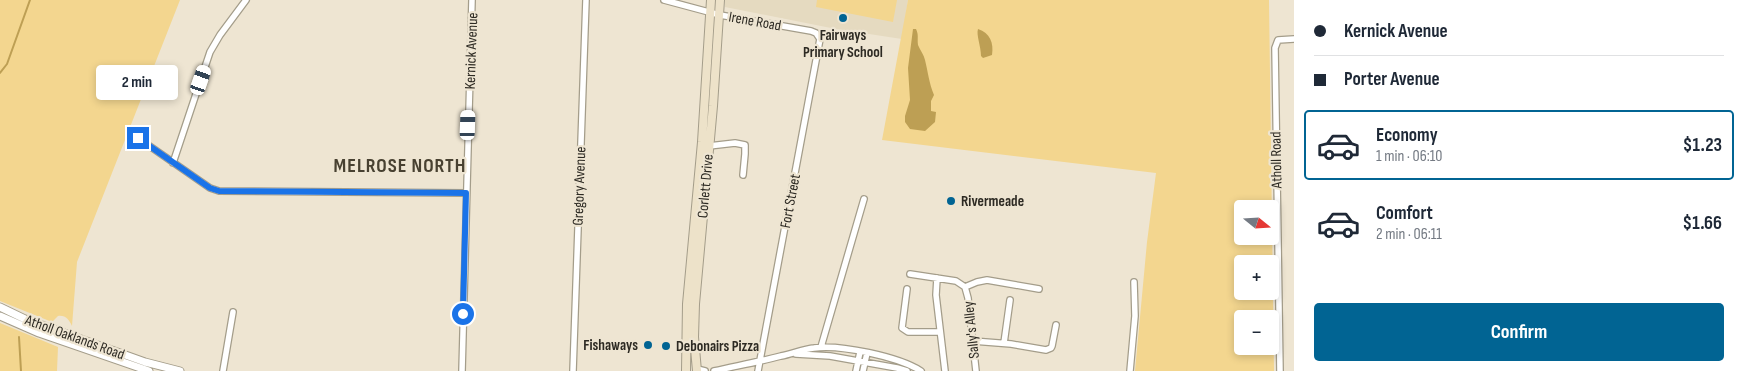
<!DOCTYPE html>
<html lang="en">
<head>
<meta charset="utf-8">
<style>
  body { margin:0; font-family:"Sofia Sans Condensed",sans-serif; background:#f2f2f3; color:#1f2937; height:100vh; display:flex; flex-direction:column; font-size:19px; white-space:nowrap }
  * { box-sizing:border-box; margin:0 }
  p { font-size:16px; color:#747a83 }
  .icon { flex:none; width:28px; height:28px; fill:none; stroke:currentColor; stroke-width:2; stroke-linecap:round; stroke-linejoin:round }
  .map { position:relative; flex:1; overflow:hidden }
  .sheet { display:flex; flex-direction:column; background:#fff; width:450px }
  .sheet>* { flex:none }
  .banner { display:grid; align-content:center; height:110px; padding:0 20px; background:#fff }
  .needle { width:32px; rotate:108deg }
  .controls { position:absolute; left:1234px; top:200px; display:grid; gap:10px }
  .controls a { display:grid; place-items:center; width:45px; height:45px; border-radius:5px; background:#fff; box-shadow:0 2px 8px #0003; font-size:25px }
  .end { position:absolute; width:22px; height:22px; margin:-11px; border:6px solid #1a73e8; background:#fff; box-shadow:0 0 0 2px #fff }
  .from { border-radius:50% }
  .bubble { position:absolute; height:35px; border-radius:5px; background:#fff; box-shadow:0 2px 8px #0003; font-size:16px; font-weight:700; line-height:35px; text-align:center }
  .car { position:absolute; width:15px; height:30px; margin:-15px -8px; border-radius:6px; box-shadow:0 0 4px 1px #0007; background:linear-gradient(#fff 24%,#345 0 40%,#fff 0 76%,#345 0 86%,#fff 0) }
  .banner b { display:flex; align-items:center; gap:18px; height:48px; font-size:19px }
  .banner b+b { border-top:1px solid #e0e1e3 }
  .banner i { width:12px; height:12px; background:#1f2937 }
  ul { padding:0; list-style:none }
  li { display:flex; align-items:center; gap:15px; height:70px; margin:0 10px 8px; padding:0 10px; border:2px solid transparent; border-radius:5px }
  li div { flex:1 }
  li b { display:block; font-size:19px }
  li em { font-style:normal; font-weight:700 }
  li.active { border-color:#016493 }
  li>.icon { width:45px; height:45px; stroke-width:1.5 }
  .primary-button { display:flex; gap:10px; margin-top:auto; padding:10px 20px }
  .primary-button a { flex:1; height:58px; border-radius:5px; background:#016493; color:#fff; font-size:20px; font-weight:700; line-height:58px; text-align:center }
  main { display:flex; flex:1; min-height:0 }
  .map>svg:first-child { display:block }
  .built { fill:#e5dac0 }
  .green { fill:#f3d68f; fill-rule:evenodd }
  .water { fill:#bd9f54 }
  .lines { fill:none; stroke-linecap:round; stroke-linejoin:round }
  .stream { stroke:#bd9f54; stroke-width:2 }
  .minor-casing { stroke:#a49d8a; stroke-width:8 }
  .tertiary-casing { stroke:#a49d8a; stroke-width:9 }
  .secondary-casing { stroke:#a49d8a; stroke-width:10 }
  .minor { stroke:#fff; stroke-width:5.5 }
  .tertiary { stroke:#fff; stroke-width:7 }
  .secondary { stroke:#ede2c9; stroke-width:8 }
  .route { stroke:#1a73e8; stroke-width:6 }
  .poi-dot { fill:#016493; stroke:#eee5d2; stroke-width:2 }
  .labels { text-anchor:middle; stroke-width:4.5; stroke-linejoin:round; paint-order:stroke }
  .street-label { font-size:15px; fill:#2d2a23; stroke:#eee5d2 }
  .poi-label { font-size:15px; font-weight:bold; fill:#2d2a23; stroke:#eee5d2; text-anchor:start }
  .district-label { font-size:20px; font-weight:bold; letter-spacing:1px; fill:#484131; stroke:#eee5d2 }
</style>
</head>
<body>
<main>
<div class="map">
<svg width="1294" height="371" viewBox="0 0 1294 371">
  <rect width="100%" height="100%" fill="#eee5d2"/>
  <path class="built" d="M725 0H908L902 39 836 29 725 7Z"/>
  <path class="green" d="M0 0H180L77 262 72 326C69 320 66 315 58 316L52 322 0 301Z
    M817 0H897L893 22 816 7Z
    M908 0H1269L1274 371H1135L1147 242 1156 173 882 140ZM1242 209H1270V236H1242ZM1242 264H1270V291H1242ZM1242 319H1270V346H1242Z
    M0 323 58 347 57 371H0Z"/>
  <path class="water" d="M913 29H916C919 35 917 39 918 45 920 50 924 55 925 60 928 72 929 83 934 95L931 101V111L936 112 935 122 925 131 910 129 905 122V116L910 100 908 68Z
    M978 29C990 33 994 43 992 55L983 58 981 56C981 46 976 35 978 29Z"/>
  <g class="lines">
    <path class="stream" d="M0 73 7 64 30 0
      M19 337 21 371"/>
    <defs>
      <path id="minor" d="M664 0 720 15 811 31 816 33 820 39 758 371
        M138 138 210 188 219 191 466 193
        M709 146 735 143 745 145V154L743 175
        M173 163 210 52 220 35 246 0
        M910 274 956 281 965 287 968 298 976 371
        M937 278 936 295 945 371
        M965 287 977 282 987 280 1039 289
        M907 289 902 328 908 332H940
        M973 341 1011 344 1046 350 1051 348 1052 346 1056 325
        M1004 343 1010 300
        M821 347 864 199
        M796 354 830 356 897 368 907 371
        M697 369 705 371
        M223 371 233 312
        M462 371 472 0
        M573 371 586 0
        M714 371C736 366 758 362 781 356 792 354 803 349 814 348 840 344 899 357 921 371
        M856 371 860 352
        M863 371 867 353
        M1130 371 1135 316 1134 282
        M1280 371 1275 48 1278 40 1294 39"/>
      <path id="tertiary" d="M0 307 25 319 145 362 180 371
        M0 316 39 333 149 371"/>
      <path id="secondary" d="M686 371 687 304 702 142 711 0
        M697 371 694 337 695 304 713 106 720 0"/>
    </defs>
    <use href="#minor" class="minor-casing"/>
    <use href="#tertiary" class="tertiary-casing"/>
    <use href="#secondary" class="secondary-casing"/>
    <use href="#minor" class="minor"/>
    <use href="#tertiary" class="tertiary"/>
    <use href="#secondary" class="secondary"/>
  </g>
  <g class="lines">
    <path class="route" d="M138 138 210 188 219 191 466 193 463 314"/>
  </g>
  <g class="poi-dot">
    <circle cx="843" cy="18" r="5"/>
    <circle cx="951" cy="201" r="5"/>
    <circle cx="648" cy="345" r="5"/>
    <circle cx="666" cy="346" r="5"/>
  </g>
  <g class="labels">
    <g class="street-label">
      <text transform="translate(755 21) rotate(10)" y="5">Irene Road</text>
      <text transform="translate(471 51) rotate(-88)" y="5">Kernick Avenue</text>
      <text transform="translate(1276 160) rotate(-91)" y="5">Atholl Road</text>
      <text transform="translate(579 186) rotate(-88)" y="5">Gregory Avenue</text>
      <text transform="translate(705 186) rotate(-85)" y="5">Corlett Drive</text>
      <text transform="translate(790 201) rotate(-79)" y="5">Fort Street</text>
      <text transform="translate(971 330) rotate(-96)" y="5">Sally's Alley</text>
      <text transform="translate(75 337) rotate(20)" y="5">Atholl Oaklands Road</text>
    </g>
    <g class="poi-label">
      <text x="843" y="40" text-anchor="middle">Fairways<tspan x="843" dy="17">Primary School</tspan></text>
      <text x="961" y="206">Rivermeade</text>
      <text x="638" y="350" text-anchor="end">Fishaways</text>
      <text x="676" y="351">Debonairs Pizza</text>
    </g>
    <g class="district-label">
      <text x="400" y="172">MELROSE NORTH</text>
    </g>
  </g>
</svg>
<div class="controls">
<a><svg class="needle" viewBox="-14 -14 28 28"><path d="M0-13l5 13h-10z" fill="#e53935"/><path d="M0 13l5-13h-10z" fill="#747a83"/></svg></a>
<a>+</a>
<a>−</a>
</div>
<i class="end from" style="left:463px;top:314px"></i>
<i class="end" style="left:138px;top:138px"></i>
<div class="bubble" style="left:96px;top:65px;width:82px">2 min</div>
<i class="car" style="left:201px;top:80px;rotate:19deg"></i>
<i class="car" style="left:468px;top:125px;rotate:2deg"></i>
</div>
<section class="sheet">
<div class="banner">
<b><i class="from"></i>Kernick Avenue</b>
<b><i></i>Porter Avenue</b>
</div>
<ul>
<li class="active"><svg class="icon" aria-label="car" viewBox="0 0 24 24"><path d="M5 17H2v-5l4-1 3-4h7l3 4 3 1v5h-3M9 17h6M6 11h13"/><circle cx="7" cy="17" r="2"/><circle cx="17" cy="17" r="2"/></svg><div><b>Economy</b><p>1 min · 06:10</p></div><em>$1.23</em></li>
<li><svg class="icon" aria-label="car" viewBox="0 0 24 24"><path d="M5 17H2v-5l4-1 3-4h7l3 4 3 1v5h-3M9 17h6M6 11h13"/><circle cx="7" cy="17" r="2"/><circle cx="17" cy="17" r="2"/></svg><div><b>Comfort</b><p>2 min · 06:11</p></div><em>$1.66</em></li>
</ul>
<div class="primary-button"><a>Confirm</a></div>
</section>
</main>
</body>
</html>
